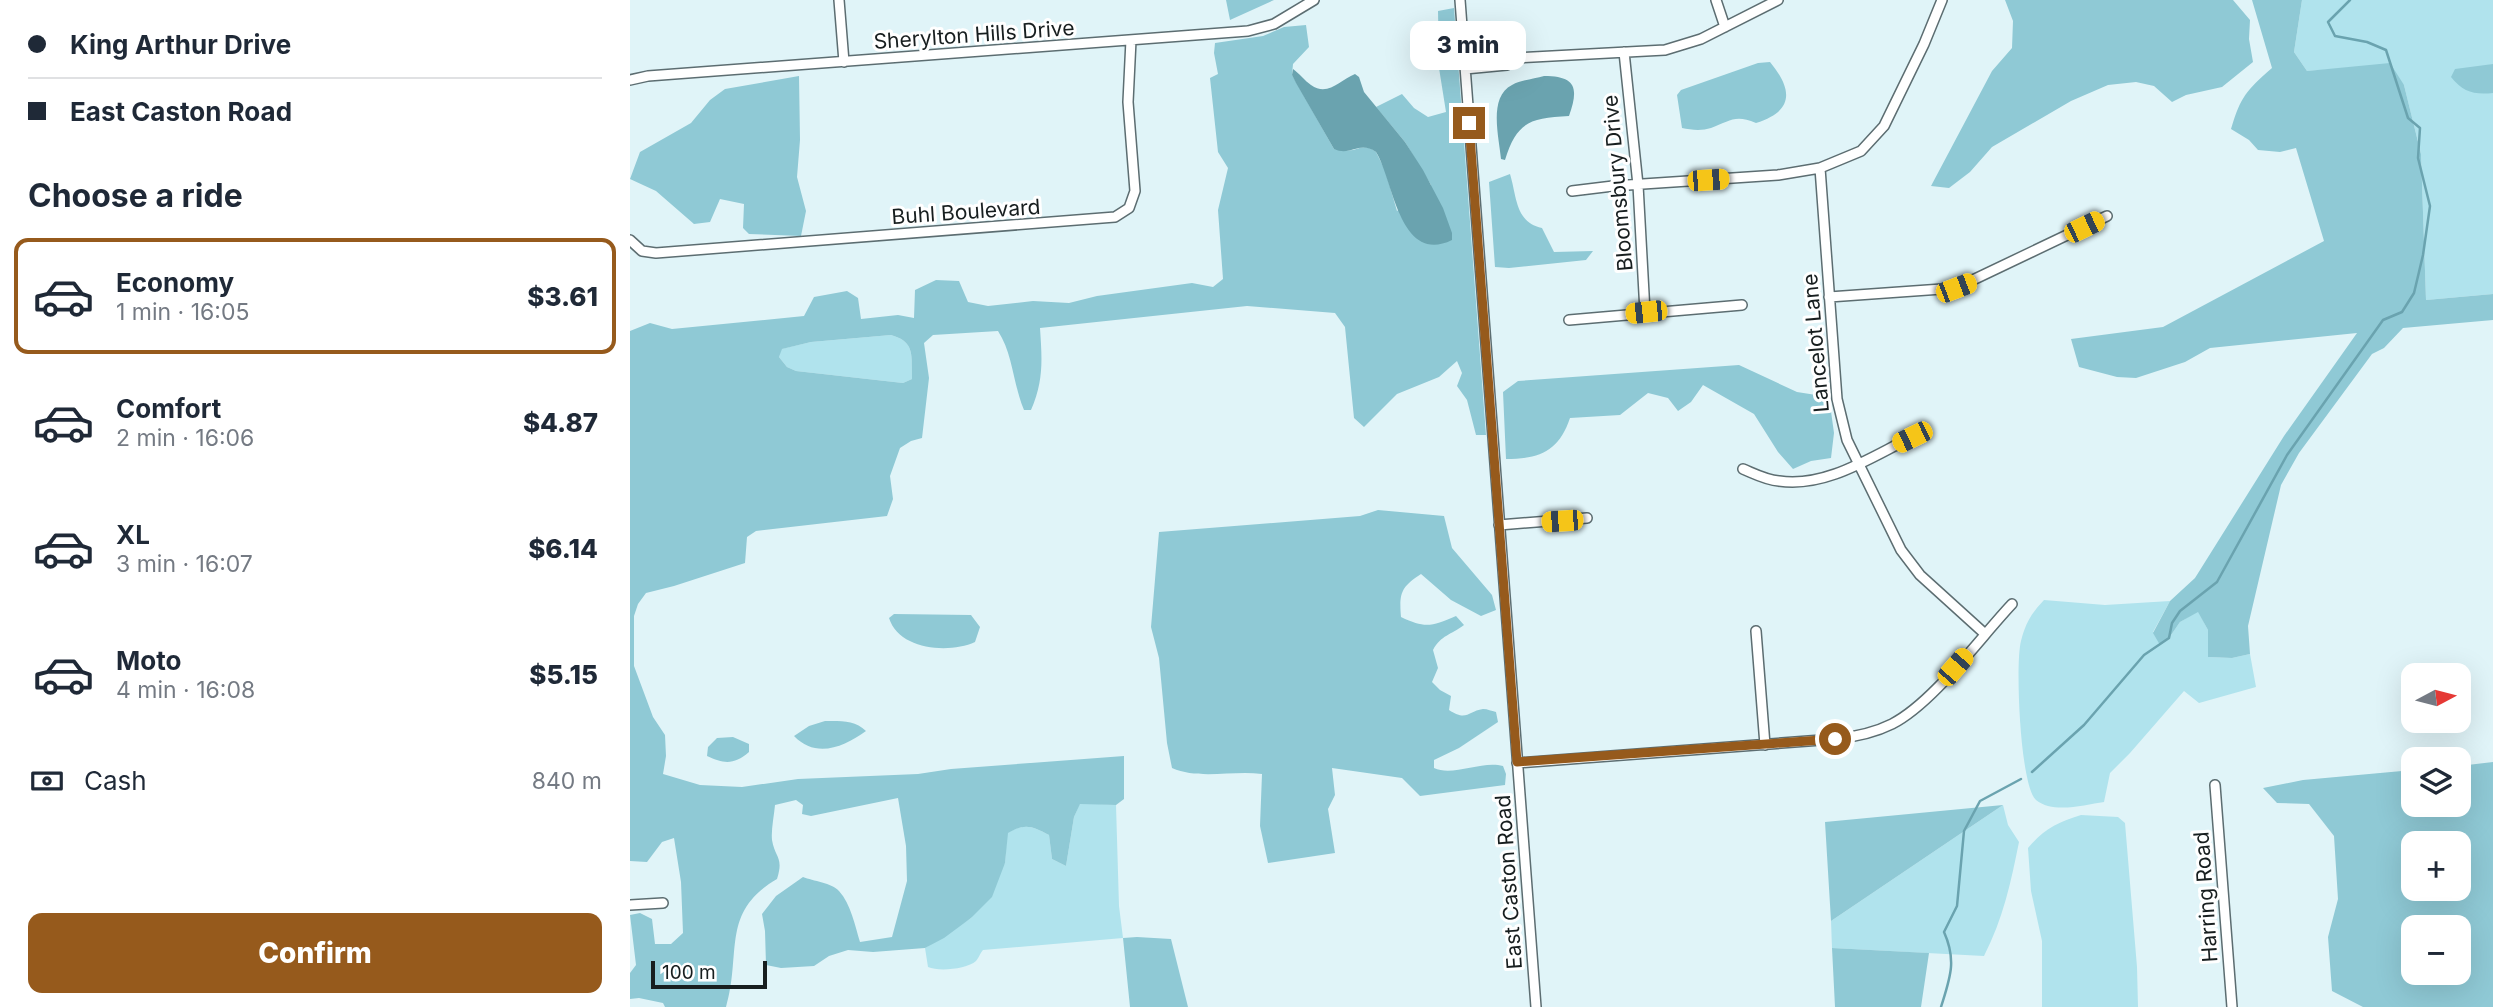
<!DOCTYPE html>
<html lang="en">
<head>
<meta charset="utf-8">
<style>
  body { margin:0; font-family:Inter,sans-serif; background:#f2f2f3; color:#1f2937; height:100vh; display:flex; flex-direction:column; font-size:26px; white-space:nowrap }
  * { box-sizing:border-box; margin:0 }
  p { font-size:23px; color:#747a83 }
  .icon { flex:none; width:38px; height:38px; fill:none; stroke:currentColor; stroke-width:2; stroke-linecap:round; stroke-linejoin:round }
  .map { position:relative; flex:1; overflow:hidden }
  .sheet { display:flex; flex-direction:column; background:#fff; width:630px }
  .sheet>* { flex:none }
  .hud { display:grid; align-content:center; height:154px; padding:0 28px; background:#fff }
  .needle { width:46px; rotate:83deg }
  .fabs { position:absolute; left:1771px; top:663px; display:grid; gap:14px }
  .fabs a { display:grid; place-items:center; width:70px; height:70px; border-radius:14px; background:#fff; box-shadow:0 7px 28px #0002; font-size:35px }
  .scale { position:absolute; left:21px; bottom:18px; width:116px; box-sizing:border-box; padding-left:7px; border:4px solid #171e1f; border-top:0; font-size:19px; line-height:24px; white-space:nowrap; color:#171e1f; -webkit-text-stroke:5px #fff; paint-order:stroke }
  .end { position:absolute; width:32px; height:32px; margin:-16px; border:9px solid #965a1c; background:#fff; box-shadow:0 0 0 4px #fff }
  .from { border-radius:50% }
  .bubble { position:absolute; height:49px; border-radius:14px; background:#fff; box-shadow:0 7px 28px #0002; font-size:23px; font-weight:800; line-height:49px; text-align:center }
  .car { position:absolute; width:21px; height:42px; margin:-21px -10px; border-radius:9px; box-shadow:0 0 5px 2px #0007; background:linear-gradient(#f5c518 24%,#345 0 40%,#f5c518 0 76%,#345 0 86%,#f5c518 0) }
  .hud b { display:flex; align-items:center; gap:24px; height:66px; font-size:26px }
  .hud b+b { border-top:2px solid #e0e1e3 }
  .hud i { width:18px; height:18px; background:#1f2937 }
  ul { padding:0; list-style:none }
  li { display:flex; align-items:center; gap:21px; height:116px; margin:0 14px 10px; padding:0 14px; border:4px solid transparent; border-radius:14px }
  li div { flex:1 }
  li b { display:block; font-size:26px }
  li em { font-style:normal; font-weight:800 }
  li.selected { border-color:#965a1c }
  li>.icon { width:63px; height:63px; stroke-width:1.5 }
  h2 { padding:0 28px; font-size:32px; line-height:84px }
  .pay { display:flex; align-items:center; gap:18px; height:77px; padding:0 28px; font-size:26px }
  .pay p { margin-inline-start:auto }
  .cta { display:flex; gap:14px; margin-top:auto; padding:14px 28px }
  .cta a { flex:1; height:80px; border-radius:14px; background:#965a1c; color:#fff; font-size:28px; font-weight:800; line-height:80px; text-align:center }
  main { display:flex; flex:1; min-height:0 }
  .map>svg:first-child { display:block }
  .green { fill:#b0e3ed }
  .forest { fill:#8fc9d5; fill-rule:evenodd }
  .water { fill:#6aa3af }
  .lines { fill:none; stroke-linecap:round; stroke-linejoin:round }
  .stream { stroke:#6aa3af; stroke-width:2.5 }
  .minor-casing { stroke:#5c6d71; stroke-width:12 }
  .minor { stroke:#fff; stroke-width:9 }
  .route { stroke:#965a1c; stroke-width:9 }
  .labels { text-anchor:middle; stroke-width:6; stroke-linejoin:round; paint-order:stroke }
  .street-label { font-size:21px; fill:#171e1f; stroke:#fff }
</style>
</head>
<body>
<main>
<section class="sheet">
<div class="hud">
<b><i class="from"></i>King Arthur Drive</b>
<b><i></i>East Caston Road</b>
</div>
<h2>Choose a ride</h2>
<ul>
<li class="selected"><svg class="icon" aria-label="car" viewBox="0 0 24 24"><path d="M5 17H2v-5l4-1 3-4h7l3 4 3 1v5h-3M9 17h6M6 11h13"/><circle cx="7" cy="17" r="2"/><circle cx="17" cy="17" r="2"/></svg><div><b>Economy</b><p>1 min · 16:05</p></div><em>$3.61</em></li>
<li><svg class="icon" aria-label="car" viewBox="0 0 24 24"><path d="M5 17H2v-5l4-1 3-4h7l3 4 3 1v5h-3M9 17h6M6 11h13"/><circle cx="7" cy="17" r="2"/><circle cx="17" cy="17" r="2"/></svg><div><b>Comfort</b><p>2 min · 16:06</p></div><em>$4.87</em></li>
<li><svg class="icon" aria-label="car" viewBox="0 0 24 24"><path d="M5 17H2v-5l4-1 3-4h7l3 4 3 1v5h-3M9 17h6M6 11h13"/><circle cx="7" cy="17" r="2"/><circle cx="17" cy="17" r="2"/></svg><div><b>XL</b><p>3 min · 16:07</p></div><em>$6.14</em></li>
<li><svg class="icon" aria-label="car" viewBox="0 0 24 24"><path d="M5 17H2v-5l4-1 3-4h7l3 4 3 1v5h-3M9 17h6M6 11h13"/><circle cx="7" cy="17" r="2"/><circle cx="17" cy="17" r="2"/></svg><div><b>Moto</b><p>4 min · 16:08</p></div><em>$5.15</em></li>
</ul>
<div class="pay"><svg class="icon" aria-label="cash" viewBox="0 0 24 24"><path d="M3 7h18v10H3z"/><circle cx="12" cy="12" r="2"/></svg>Cash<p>840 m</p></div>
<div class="cta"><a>Confirm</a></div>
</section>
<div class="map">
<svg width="1863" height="1007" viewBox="0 0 1863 1007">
  <rect width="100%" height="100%" fill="#e0f4f8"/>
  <path class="green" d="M1672 0H1863V294L1796 300 1791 154 1774 85 1708 69 1677 71 1664 52Z
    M261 335C286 342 281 356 282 379L273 383 166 371 157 367 149 357 151 349 181 342Z
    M1414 600 1475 605 1540 601 1523 632 1539 638 1550 622 1568 611 1578 630V657L1602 658 1620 654 1626 687 1569 703 1554 691 1500 753 1480 773 1474 802C1454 805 1423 814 1406 800 1390 786 1385 663 1391 641 1396 622 1401 614 1414 600Z
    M450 803 486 805 489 906 493 938 353 950C351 952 348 959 346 961 337 969 309 972 298 967L295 948 341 918 375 863 377 833C395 823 402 826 419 835L422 859 436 866 444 817Z
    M1373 805 1378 825 1389 842C1381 882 1373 919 1354 956L1202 948 1201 921Z
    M1451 815 1488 817 1495 823 1507 967 1508 1007H1412V941L1401 891 1398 848C1414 829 1428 822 1451 815Z"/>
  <path class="forest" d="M596 0H644L600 20Z
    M1375 0H1603L1620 20 1619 39 1623 62 1592 87 1556 95 1542 102 1524 86 1506 82 1478 85 1441 101 1362 147 1340 172 1319 188 1301 186 1362 71 1382 48 1383 21Z
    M1622 0H1672L1664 52 1677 71 1760 63 1774 85 1791 154 1796 300 1863 294V320L1773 328 1754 348 1742 354 1669 453 1651 485 1618 626 1620 654 1602 658 1578 657V630L1568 612 1550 622 1539 638 1530 645 1523 633 1540 601 1565 578 1654 436 1727 333 1580 348 1555 362 1506 378 1487 377 1449 367 1441 339 1533 327 1694 241 1666 148 1650 152 1628 150 1619 140 1601 129C1611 96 1616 91 1642 68Z
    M824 8 856 435H846L837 400 827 386 832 373 827 361 809 377 767 394 734 427 724 418 715 327 705 313 617 306 410 328C412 359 414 380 401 410H394C383 384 383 354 368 331L303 335 294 343 299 378 292 438 281 441 270 448 260 476 263 499 257 516 126 531 117 537 115 563 44 586 16 593 8 604 4 616V666L23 717 35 735 36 756 33 774 70 785 112 787 168 779 288 774 321 769 494 756V799L486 805 450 804 444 817 436 866 422 859 419 835C402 826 395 823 378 833L375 863 362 897 341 918 314 938 295 948 243 952 218 950 199 956 184 966 151 968 136 965 135 931 132 914 146 896 173 877C183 881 202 883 209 891 221 904 225 926 230 942L262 937 277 881 276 846 268 798 181 816 172 814 173 805 166 800 145 805C144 816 141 830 142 840 145 858 154 857 147 879 90 912 112 953 96 1007H35L33 1003 9 998 0 999V973L6 965 0 915 10 913 22 919 25 944H41L53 933 51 882 44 838 32 842 17 862 0 861V331L20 323 42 329 174 316 184 297 217 291 228 298 231 319 268 315 284 318 285 290 306 280 329 281 338 302 358 306 403 301 439 303 467 296 562 283 583 287 593 279 588 210 598 168 588 152 580 78 588 74 584 53 585 43 633 36 654 27 676 25 679 47 663 64 662 75 704 149C710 150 718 151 723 150 733 147 737 145 746 152L755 170 767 211 801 185 775 142 746 107 772 94 784 108 798 117 816 112 809 68 808 11ZM261 335C286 342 281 356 282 379L273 383 166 371 157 367 149 357 152 349 181 342Z
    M1140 62C1163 90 1164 111 1126 123 1105 114 1100 121 1081 128 1072 131 1061 130 1052 128L1047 95 1051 90 1128 63Z
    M1863 64V93C1844 95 1833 92 1821 77L1825 69Z
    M169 76 170 140 167 177 176 211 171 236 119 234 113 228 114 204 90 199 80 222 64 224 26 191 0 179 10 152 61 123 80 100 95 89Z
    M880 174C887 197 885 222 912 228L924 252 963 251 956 260 879 268 865 267 859 182Z
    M1109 365 1167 392 1199 397 1204 433 1201 458 1181 461 1163 469 1148 452 1124 414 1073 385 1061 402 1048 411 1038 398 1018 393 990 415 940 418C929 451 910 459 876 459L873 392 888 381Z
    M748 510 814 516 822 548 862 595 866 610 851 616 821 600 791 574C771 587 769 593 771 617 796 629 802 626 826 616L834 625C821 635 811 635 803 650L808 668 802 682 810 690 821 696 819 710C837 722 838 711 853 709 858 709 861 711 866 712L868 722 829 748 804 760V768C823 777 852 760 873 766L876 774 875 785 790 796 772 778 702 768 705 795 698 809 705 853 638 863 630 826 632 774C603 770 569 780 542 768L537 743 529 658 521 627 529 532 730 516Z
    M264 614 341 615 350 627 345 642C319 654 269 650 259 618Z
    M195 721C211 721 225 720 236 731 214 747 186 759 164 736L179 726Z
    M103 737 119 744V752C104 765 94 764 77 756L78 747 87 738Z
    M1863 762V1007H1733L1702 991 1698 937 1708 899 1704 836 1679 804 1647 803 1633 788 1673 780 1783 770V805H1829V766ZM1783 844H1829V889H1783ZM1783 928H1829V973H1783Z
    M1373 805 1201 921 1195 822Z
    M507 937 541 939 558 1007H500L493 938Z
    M1202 948 1299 953 1291 1007H1205Z"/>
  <path class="water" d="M663 69C669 73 675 81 681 85 698 97 710 80 725 74L729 77 734 92 775 142 793 170 813 208 822 233V240C769 266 763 178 746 152 729 140 721 157 704 149L666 83 662 75Z
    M914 76C946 76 949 88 939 116 901 118 887 121 875 160L871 159C869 137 858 97 882 85 891 80 904 79 914 76Z"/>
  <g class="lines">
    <path class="stream" d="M1402 772 1454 725 1514 655 1539 638 1542 623 1550 611 1587 582 1657 455 1753 320 1772 312 1784 293 1793 255 1800 206 1788 158 1790 128 1778 118 1756 50 1737 42 1705 36 1698 22 1720 0
      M1311 1007C1320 978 1327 961 1314 932L1327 906 1334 831 1350 801 1391 779"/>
    <defs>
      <path id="minor" d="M209 0 214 62
        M830 0 906 1007
        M1086 0 1095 27
        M994 52 1008 185 1015 312
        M834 54 874 51 886 58 1035 50 1071 39 1148 0
        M835 69 877 65 886 58
        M0 80 18 76 618 31 644 24 684 0
        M1190 168 1207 399 1217 440 1271 550 1290 575 1354 633
        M942 191 983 186 1148 175 1190 168 1231 151 1254 126 1294 44 1312 0
        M0 240 12 251 26 253 485 217 499 208 505 191 498 102 501 40
        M1199 297 1326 288 1477 216
        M939 320 1112 305
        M1113 469C1125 474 1136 480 1149 481 1196 488 1241 457 1282 437
        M869 525 957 518
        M1126 631 1135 745
        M887 763 1205 739C1224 737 1244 733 1262 724 1303 703 1349 639 1382 604
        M1585 785 1602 1007
        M0 905 33 903"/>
    </defs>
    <use href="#minor" class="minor-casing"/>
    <use href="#minor" class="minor"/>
  </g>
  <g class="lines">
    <path class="route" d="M839 123 887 762 1205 739"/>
  </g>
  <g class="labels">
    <g class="street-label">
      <text transform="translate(344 35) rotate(-4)" y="7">Sherylton Hills Drive</text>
      <text transform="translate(988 183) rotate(-95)" y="7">Bloomsbury Drive</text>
      <text transform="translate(336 212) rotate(-4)" y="7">Buhl Boulevard</text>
      <text transform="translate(1186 343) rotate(-95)" y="7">Lancelot Lane</text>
      <text transform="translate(879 882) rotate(-94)" y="7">East Caston Road</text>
      <text transform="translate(1576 897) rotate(-94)" y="7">Harring Road</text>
    </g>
  </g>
</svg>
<div class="fabs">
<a><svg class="needle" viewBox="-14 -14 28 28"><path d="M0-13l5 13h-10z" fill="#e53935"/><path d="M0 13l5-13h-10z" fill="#747a83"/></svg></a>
<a><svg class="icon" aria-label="layers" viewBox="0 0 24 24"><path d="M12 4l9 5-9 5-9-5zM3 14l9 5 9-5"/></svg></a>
<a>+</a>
<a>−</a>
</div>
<div class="scale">100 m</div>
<i class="end from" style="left:1205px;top:739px"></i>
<i class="end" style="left:839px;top:123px"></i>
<div class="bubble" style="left:780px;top:21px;width:116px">3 min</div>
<i class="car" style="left:1078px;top:180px;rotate:86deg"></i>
<i class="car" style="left:1454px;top:227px;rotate:64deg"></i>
<i class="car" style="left:1326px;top:288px;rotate:69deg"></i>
<i class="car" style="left:1016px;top:312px;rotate:264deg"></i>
<i class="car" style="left:1282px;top:437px;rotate:244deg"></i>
<i class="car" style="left:932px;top:521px;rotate:266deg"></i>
<i class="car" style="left:1325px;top:667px;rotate:41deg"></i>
</div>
</main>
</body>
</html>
